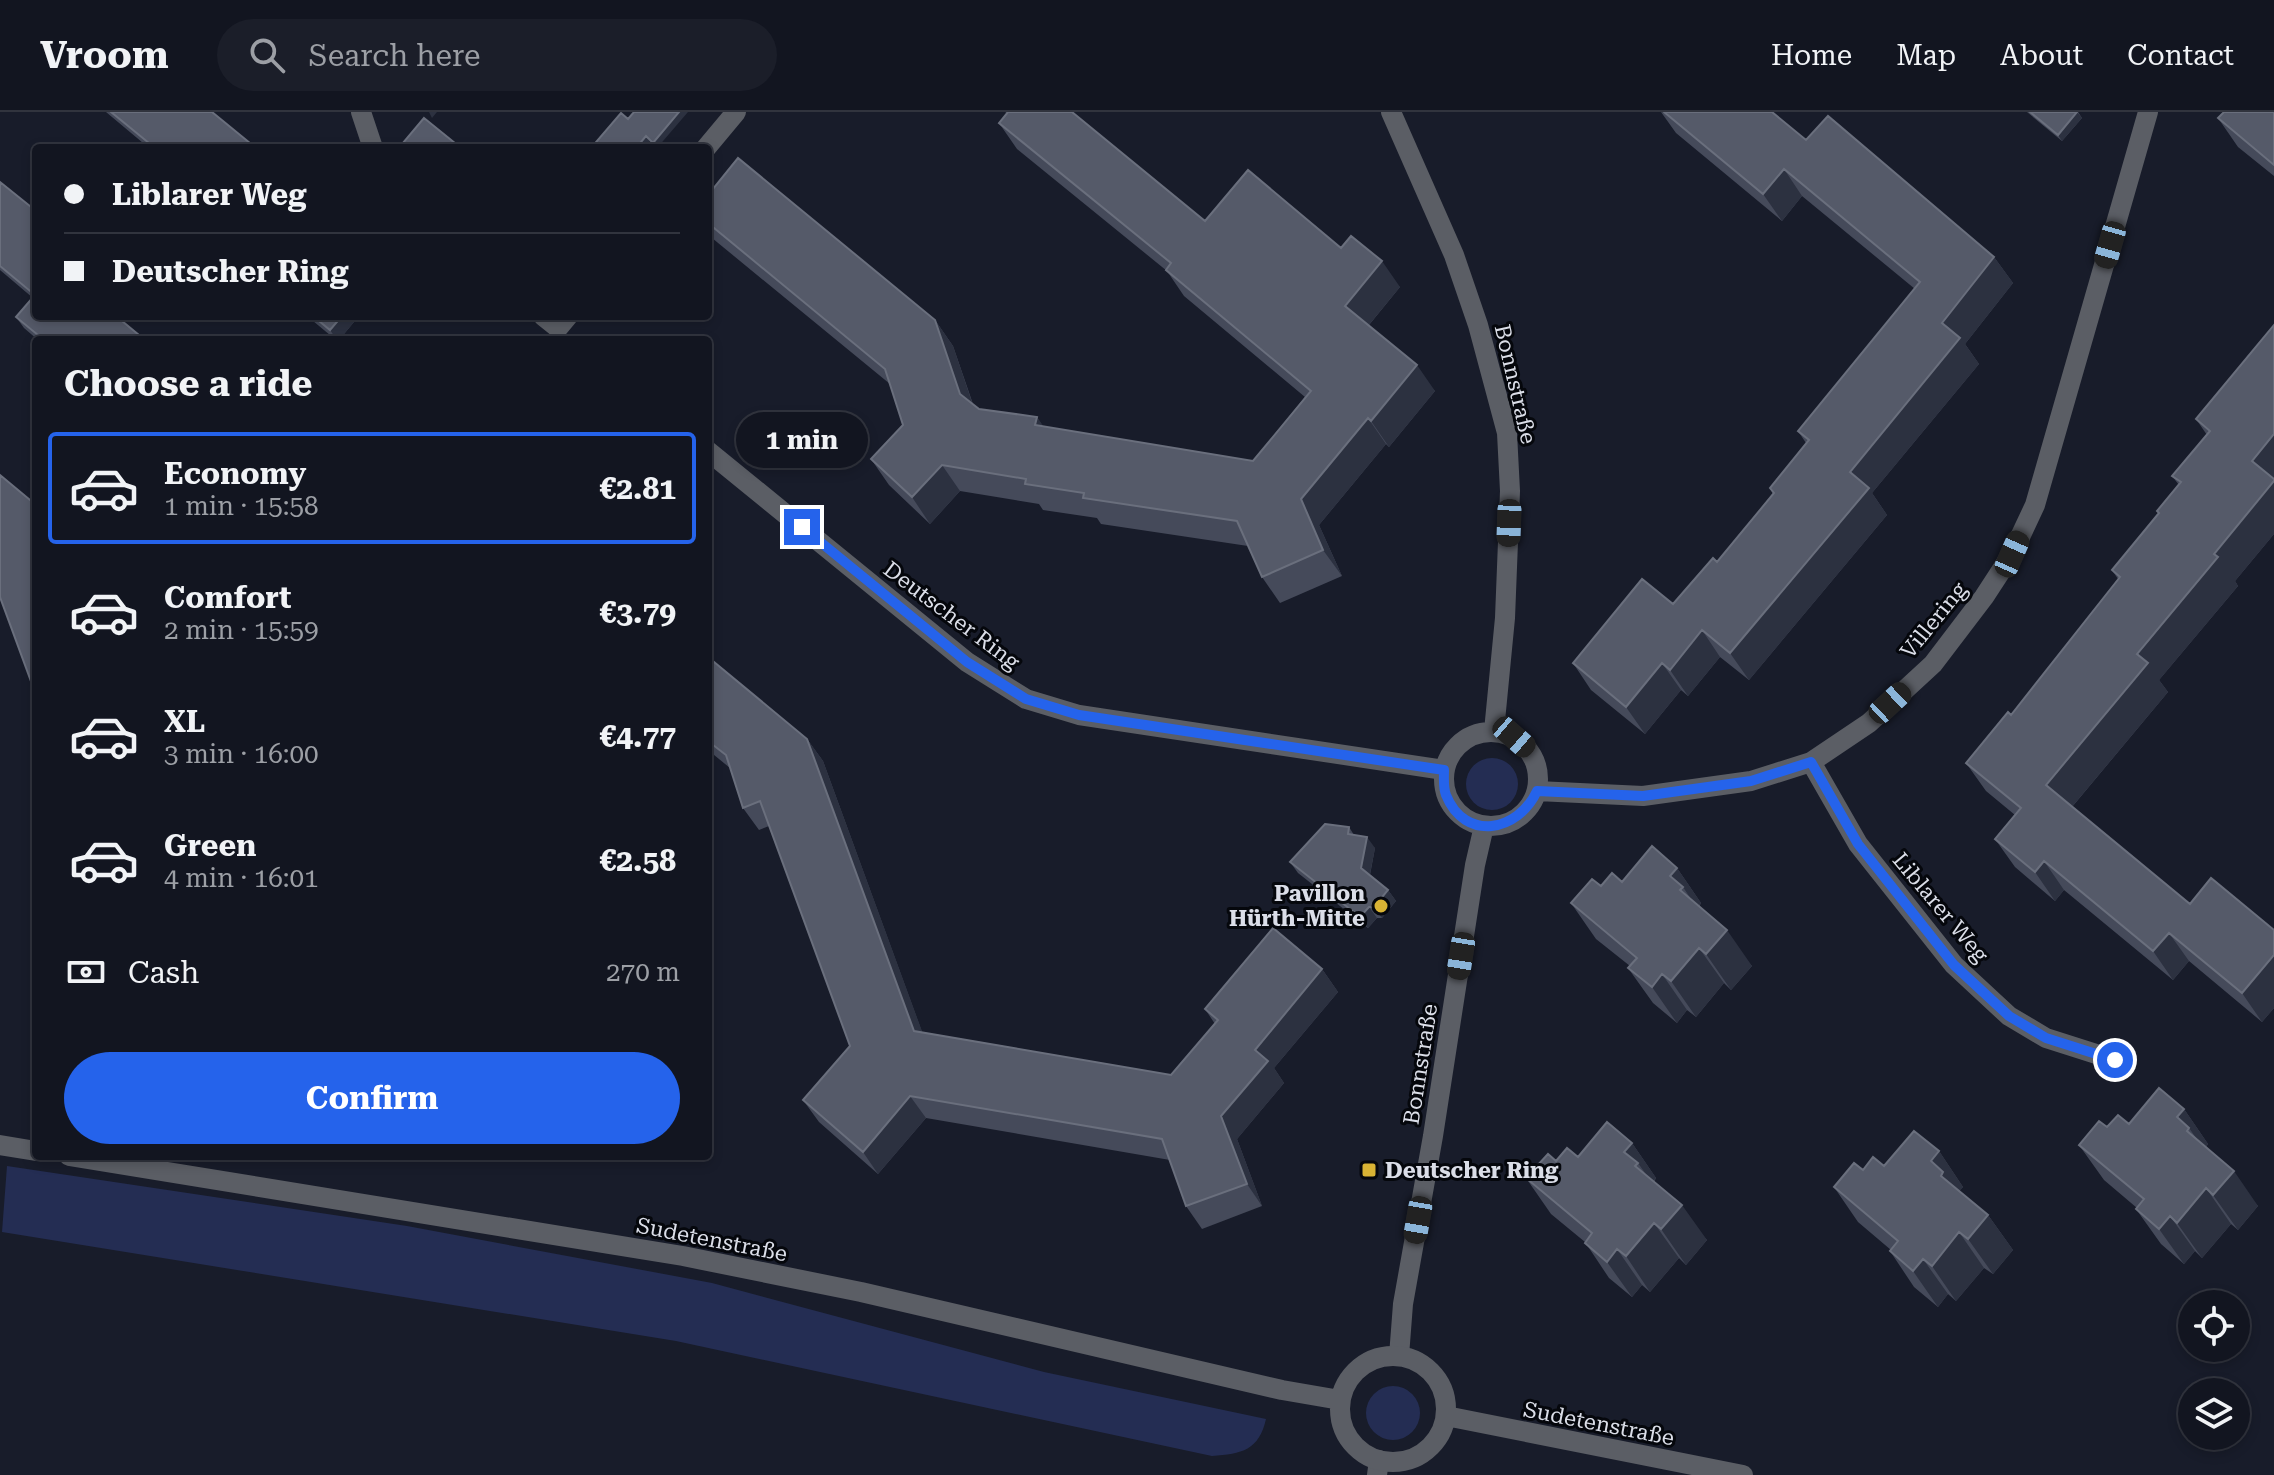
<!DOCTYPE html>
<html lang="en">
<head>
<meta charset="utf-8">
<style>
  body { margin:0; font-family:"Roboto Serif",serif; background:#1b1e29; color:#f1f3f6; height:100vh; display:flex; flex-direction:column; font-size:30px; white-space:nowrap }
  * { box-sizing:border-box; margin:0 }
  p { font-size:26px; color:#9c9fa5 }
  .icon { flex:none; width:44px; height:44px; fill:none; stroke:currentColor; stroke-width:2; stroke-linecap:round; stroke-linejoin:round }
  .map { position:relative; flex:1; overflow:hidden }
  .sheet { position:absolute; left:32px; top:224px; width:680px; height:824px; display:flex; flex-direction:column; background:#121520; border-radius:8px; box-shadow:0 4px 12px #0003,0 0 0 2px #31343e }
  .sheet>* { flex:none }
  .top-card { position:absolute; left:32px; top:32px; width:680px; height:176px; border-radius:8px; box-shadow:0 4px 12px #0003,0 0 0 2px #31343e; display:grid; align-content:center; height:176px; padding:0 32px; background:#121520 }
  .buttons { position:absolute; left:2178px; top:1178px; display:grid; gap:16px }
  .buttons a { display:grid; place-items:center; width:72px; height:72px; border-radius:50%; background:#121520; box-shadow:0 4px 12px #0003,0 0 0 2px #31343e; font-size:40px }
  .end { position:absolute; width:36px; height:36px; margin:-18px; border:10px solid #2563eb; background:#fff; box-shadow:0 0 0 4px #fff }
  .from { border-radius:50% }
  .bubble { position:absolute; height:56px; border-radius:28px; background:#121520; box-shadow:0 4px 12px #0003,0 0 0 2px #31343e; font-size:26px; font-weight:700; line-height:56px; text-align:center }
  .car { position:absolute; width:24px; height:48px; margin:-24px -12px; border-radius:10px; box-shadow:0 0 6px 2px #0007; background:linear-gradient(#222 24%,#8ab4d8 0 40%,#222 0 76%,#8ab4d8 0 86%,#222 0) }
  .top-card b { display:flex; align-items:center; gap:28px; height:76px; font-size:30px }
  .top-card b+b { border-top:2px solid #31343e }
  .top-card i { width:20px; height:20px; background:#f1f3f6 }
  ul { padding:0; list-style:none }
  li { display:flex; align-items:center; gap:24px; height:112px; margin:0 16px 12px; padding:0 16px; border:4px solid transparent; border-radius:8px }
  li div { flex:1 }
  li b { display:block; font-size:30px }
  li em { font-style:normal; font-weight:700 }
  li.on { border-color:#2563eb }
  li>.icon { width:72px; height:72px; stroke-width:1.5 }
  h2 { padding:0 32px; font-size:36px; line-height:96px }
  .pay { display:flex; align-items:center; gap:20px; height:88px; padding:0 32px; font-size:30px }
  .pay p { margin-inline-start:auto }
  .button { display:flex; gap:16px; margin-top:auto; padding:16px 32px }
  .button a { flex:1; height:92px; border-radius:48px; background:#2563eb; color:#fff; font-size:32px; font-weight:700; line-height:92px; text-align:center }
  header { display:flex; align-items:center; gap:48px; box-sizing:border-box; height:112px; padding:0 40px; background:#121520; border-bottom:2px solid #31343e }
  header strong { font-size:38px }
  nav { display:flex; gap:44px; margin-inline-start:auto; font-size:28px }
  .search { width:560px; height:72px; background:#1b1e29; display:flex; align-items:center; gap:20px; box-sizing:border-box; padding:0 28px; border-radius:44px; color:#9c9fa5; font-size:30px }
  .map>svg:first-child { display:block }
  .green { fill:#242d53 }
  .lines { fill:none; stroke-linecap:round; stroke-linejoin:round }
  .minor { stroke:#5b5e65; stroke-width:20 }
  .tertiary { stroke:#5b5e65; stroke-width:20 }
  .wall { fill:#454a5a }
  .shaded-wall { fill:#2c3140 }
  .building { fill:#555a69; stroke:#6a6f7d; stroke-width:2 }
  .route { stroke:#2563eb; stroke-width:10 }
  .poi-dot { fill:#d9b334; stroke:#05070c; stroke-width:3 }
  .labels { text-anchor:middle; stroke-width:6; stroke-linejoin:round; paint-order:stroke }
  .street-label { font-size:22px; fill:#dbdee8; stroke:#05070c }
  .poi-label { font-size:22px; font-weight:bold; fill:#dbdee8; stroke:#05070c; text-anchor:end }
</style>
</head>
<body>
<header>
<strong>Vroom</strong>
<div class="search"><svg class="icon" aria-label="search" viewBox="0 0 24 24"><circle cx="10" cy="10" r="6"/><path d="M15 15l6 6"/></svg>Search here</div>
<nav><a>Home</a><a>Map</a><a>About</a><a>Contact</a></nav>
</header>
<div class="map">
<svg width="2274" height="1363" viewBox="0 0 2274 1363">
  <rect width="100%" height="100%" fill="#181c2a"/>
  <path class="green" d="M1466 672a26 26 0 1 1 52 0a26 26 0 1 1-52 0Z
    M7 1054 407 1114 712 1171 1044 1260 1266 1307C1259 1338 1242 1342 1212 1344L676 1229 2 1120Z
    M1366 1301a27 27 0 1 1 54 0a27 27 0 1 1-54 0Z"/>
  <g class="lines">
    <path class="minor" d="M361 0 373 36
      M1391 0 1454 143 1478 213 1507 321 1510 379 1505 506 1494 619
      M706 36 736 0
      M543 204 558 216 568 204
      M708 339 967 550 1026 587 1079 603 1444 658
      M1444 667a47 47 0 1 1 94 0a47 47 0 1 1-94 0Z
      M1811 650 1858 732 1954 853 2009 904 2046 926 2115 948
      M1537 679 1643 684 1751 669 1811 650 1869 611 1933 552 1984 485 2012 442 2035 393 2148 0
      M1399 1244 1403 1192 1433 1024 1475 753 1484 714
      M1377 1363 1379 1348"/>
    <path class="tertiary" d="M0 1033 36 1039
      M69 1044 683 1144 861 1180 1282 1278 1340 1288
      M1340 1297a53 53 0 1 1 106 0a53 53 0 1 1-106 0Z
      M1446 1304 1743 1363"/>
  </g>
  <path class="wall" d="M106 0H212L256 36H149Z
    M1005 0H1072L1205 109 1341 136 1400 175 1369 213 1435 279 1389 335 1386 332 1319 413 1342 464 1280 491 1262 465 1248 434 1101 412 1097 406 1043 398 1039 392 960 379 930 412 889 373 871 347 903 313 890 272 712 126 708 120V83L935 208 953 234 973 292 979 297 1037 305 1043 315 1253 349 1305 285 1184 184 1167 159 1017 37 999 11 1007 1Z
    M1661 0 1806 28 1994 145 2013 171 1965 232 1979 252 1872 381 1887 403 1749 568 1720 545 1688 584 1681 578 1645 622 1591 578 1573 551 1673 492 1717 450 1773 382 1770 376 1806 331 1798 319 1915 177 1802 84 1782 109 1676 21Z
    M2027 0H2078L2082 6 2062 29Z
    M2274 0V64L2238 35 2218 6Z
    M0 70 36 99V204L145 228H38L24 216 16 205 33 186 0 158Z
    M307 204H359L339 228H336Z
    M2274 213V422L2235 469 2238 474 2159 568 2168 580 2072 695 2190 792 2274 818V896L2262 910 2189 849 2173 868 2064 778 2055 789 2015 755 1995 727 2015 703 1986 679 1966 651 2011 603 2118 467 2112 458 2159 402 2157 399 2179 373 2172 364 2207 323 2196 307Z
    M708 545 807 627 823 649 922 920 1171 963 1215 912 1205 897 1322 857 1338 880 1274 956 1284 971 1237 1027 1262 1094 1202 1117 1186 1094 1170 1048 926 1006 878 1062 819 1010 803 988 850 934 769 714 759 718 743 696 730 656 708 638Z
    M1349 715 1354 723 1375 736 1370 763 1388 778 1396 789 1382 806H1377L1368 816 1298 761 1290 750Z
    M1677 756 1701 791 1699 795 1752 854 1731 878 1724 871 1696 905 1687 898 1677 911 1653 891 1628 856 1630 854 1596 827 1571 791 1601 774 1622 770Z
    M2184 997 2208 1032 2206 1035 2258 1094 2238 1118 2231 1112 2202 1146 2195 1139 2184 1152 2161 1132 2136 1097 2137 1096 2104 1068 2079 1033 2129 1012Z
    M1632 1031 1656 1066 1654 1070 1707 1128 1686 1153 1679 1146 1650 1180 1642 1173 1632 1185 1609 1166 1585 1130 1551 1102 1526 1066 1556 1049 1578 1045Z
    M1939 1039 1963 1075 1959 1079 1988 1103 2013 1138 1993 1162 1984 1156 1956 1189 1948 1182 1938 1195 1914 1175 1890 1139 1891 1138 1858 1110 1834 1075 1884 1054Z"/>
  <path class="shaded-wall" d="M429 0H437L432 6Z
    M679 0H688L657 36 653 31Z
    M2077 0 2082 6 2062 29 2058 23Z
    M646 24 650 30 645 36H636Z
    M1784 57 1802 84 1782 109 1763 82Z
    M1994 145 2013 171 1965 232 1979 252 1872 381 1887 403 1749 568 1730 541 1850 360 1942 211Z
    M1382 149 1400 175 1363 220 1345 194Z
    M342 204H359L339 228H337L330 218Z
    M935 208 953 234 978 308 960 282Z
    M1417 253 1435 279 1389 335 1371 309Z
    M1037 305 1055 331 1035 313Z
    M1368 306 1386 332 1319 413 1342 464 1323 438 1301 387Z
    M2274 322V422L2235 469 2238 474 2159 568 2168 580 2066 702 2046 673 2137 542 2214 442 2252 349Z
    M942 353 960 379 930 412 912 385Z
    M1702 518 1720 545 1688 584 1670 558Z
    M1662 551 1681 578 1645 622 1626 595Z
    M807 627 823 649 930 941 914 919Z
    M1367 725 1375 736 1369 767 1361 756Z
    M2044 749 2064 778 2055 789 2035 760Z
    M1677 756 1701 791 1697 796 1683 775 1670 764Z
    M1388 778 1396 789 1382 806 1374 795Z
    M1369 795 1377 806 1368 816 1360 805Z
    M1727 818 1752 854 1731 878 1706 842Z
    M2169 821 2189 849 2173 868 2153 839Z
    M1699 836 1724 871 1696 905 1671 869Z
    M2274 843V896L2262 910 2242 881Z
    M1322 857 1338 880 1274 956 1284 971 1237 1027 1262 1094 1247 1072 1221 1004 1255 938Z
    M1662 862 1687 898 1677 911 1652 875Z
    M910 984 926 1006 878 1062 863 1040Z
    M2184 997 2208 1032 2204 1037 2189 1016 2177 1005Z
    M1632 1031 1656 1066 1652 1071 1638 1051 1624 1040Z
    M1939 1039 1963 1075 1958 1081 1965 1099 1931 1049Z
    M2234 1059 2258 1094 2238 1118 2213 1083Z
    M2206 1076 2231 1112 2202 1146 2177 1111Z
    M1682 1093 1707 1128 1686 1153 1661 1117Z
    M1988 1103 2013 1138 1993 1162 1968 1127Z
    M2170 1104 2195 1139 2184 1152 2159 1117Z
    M1654 1111 1679 1146 1650 1180 1626 1144Z
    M1959 1120 1984 1156 1956 1189 1932 1154Z
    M1617 1137 1642 1173 1632 1185 1607 1150Z
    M1923 1147 1948 1182 1938 1195 1913 1159Z"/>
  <path class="building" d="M111 0H212L256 36H155Z
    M634 0H679L653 31 646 24 636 36H591L621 1 628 7Z
    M1008 0H1072L1205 109 1248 58 1341 136 1351 124 1382 149 1345 194 1417 253 1371 309 1368 306 1301 387 1323 438 1262 465 1237 409 1083 386 1084 381 1025 372 1026 367 942 353 912 385 871 347 903 313 885 257 708 111V83L738 46 935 208 960 282 979 297 1037 305 1035 313 1253 349 1311 279 1166 158 1171 151 999 11Z
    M1664 0H1772L1806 28 1828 4 1994 145 1942 211 1960 226 1850 360 1869 376 1730 541 1702 518 1670 558 1662 551 1626 595 1573 551 1642 467 1673 492 1713 446 1717 450 1774 381 1770 376 1809 328 1798 319 1920 170 1784 57 1763 82Z
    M2030 0H2077L2058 23Z
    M2224 0H2274V53L2218 6Z
    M424 6 461 36H407L402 32Z
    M0 70 36 99V204H116L145 228H44L16 205 35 183 0 154Z
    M313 204H342L330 218Z
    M2274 213V322L2252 349 2274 367V369L2214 442 2218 445 2137 542 2148 551 2046 673 2190 792 2211 766 2274 818V843L2242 881 2169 821 2153 839 2044 749 2035 760 1995 727 2021 696 1966 651 2008 600 2011 603 2120 465 2112 458 2159 401 2157 399 2181 370 2172 364 2210 319 2196 307Z
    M0 363 36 393V583L0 485Z
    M708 545 807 627 914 919 1171 963 1218 908 1205 897 1273 816 1322 857 1255 938 1268 949 1221 1004 1247 1072 1186 1094 1162 1027 910 984 863 1040 803 988 850 934 760 689 743 696 726 643 708 629Z
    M1325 712 1349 715 1348 722 1367 725 1361 756 1388 778 1374 795H1369L1360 805 1290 750Z
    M1652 734 1677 756 1670 764 1683 775 1680 778 1727 818 1706 842 1699 836 1671 869 1662 862 1652 875 1628 856 1637 846 1571 791 1592 767 1601 774 1612 761 1622 770Z
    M2159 976 2184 997 2177 1005 2189 1016 2187 1019 2234 1059 2213 1083 2206 1076 2177 1111 2170 1104 2159 1117 2136 1097 2144 1087 2079 1033 2099 1009 2107 1015 2118 1003 2129 1012Z
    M1607 1010 1632 1031 1624 1040 1638 1051 1635 1054 1682 1093 1661 1117 1654 1111 1626 1144 1617 1137 1607 1150 1585 1131 1592 1121 1526 1066 1548 1042 1556 1049 1567 1036 1578 1045Z
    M1914 1019 1939 1039 1931 1049 1943 1060 1941 1064 1988 1103 1968 1127 1959 1120 1932 1154 1923 1147 1913 1159 1890 1139 1898 1129 1834 1075 1854 1051 1863 1058 1873 1045 1884 1054Z"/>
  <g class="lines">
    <path class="route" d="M802 415 967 550 1026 587 1079 603 1444 658C1444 666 1443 675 1446 683 1465 730 1518 720 1537 679L1643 684 1751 669 1811 650 1858 732 1954 853 2009 904 2046 926 2115 948"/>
  </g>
  <g class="poi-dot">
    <circle cx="1381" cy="794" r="8"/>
    <rect x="1361" y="1050" width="16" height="16" rx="4"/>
  </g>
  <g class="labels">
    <g class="street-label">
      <text transform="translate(1516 272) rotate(77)" y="8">Bonnstraße</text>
      <text transform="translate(952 503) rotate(37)" y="8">Deutscher Ring</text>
      <text transform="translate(1933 508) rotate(-51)" y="8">Villering</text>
      <text transform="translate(1941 795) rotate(50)" y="8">Liblarer Weg</text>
      <text transform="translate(1420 952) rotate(-81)" y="8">Bonnstraße</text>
      <text transform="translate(712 1127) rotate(11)" y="8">Sudetenstraße</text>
      <text transform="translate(1599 1311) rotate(11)" y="8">Sudetenstraße</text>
    </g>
    <g class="poi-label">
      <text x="1365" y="789">Pavillon<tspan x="1365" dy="25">Hürth-Mitte</tspan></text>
      <text x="1385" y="1066" text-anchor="start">Deutscher Ring</text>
    </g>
  </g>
</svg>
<div class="buttons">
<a><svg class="icon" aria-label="locate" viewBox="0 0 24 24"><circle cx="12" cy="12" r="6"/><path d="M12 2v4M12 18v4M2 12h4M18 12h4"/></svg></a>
<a><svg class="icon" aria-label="layers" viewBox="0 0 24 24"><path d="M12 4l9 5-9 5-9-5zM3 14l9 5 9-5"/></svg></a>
</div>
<i class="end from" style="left:2115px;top:948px"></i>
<i class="end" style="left:802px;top:415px"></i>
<div class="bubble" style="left:736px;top:300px;width:132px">1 min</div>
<i class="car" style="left:2110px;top:133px;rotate:196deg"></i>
<i class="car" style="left:1509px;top:411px;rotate:182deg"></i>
<i class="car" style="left:2012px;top:442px;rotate:24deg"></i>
<i class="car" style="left:1890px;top:591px;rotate:47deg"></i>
<i class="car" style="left:1514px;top:625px;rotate:131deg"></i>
<i class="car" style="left:1461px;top:844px;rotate:189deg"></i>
<i class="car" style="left:1418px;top:1108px;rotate:190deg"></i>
<div class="top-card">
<b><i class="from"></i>Liblarer Weg</b>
<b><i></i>Deutscher Ring</b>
</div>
<section class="sheet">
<h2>Choose a ride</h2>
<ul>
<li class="on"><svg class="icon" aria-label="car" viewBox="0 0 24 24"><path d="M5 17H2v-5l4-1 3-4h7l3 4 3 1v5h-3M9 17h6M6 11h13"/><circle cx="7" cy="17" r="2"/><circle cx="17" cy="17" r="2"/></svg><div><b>Economy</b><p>1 min · 15:58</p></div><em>€2.81</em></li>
<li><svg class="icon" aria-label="car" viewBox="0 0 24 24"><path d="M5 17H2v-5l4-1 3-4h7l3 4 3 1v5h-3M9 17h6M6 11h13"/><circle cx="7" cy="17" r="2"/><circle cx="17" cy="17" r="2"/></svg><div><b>Comfort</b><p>2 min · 15:59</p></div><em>€3.79</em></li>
<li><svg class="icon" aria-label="car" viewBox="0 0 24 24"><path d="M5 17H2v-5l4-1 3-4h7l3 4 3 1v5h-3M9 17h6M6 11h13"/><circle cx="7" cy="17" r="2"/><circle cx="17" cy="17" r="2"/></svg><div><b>XL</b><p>3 min · 16:00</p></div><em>€4.77</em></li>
<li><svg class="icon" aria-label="car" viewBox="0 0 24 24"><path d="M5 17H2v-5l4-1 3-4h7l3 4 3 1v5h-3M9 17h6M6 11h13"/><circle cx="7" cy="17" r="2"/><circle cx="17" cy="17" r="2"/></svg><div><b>Green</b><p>4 min · 16:01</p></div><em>€2.58</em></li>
</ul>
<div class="pay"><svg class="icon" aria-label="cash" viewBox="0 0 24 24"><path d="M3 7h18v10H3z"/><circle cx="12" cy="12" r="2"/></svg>Cash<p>270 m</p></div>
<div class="button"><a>Confirm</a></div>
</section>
</div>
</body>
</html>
